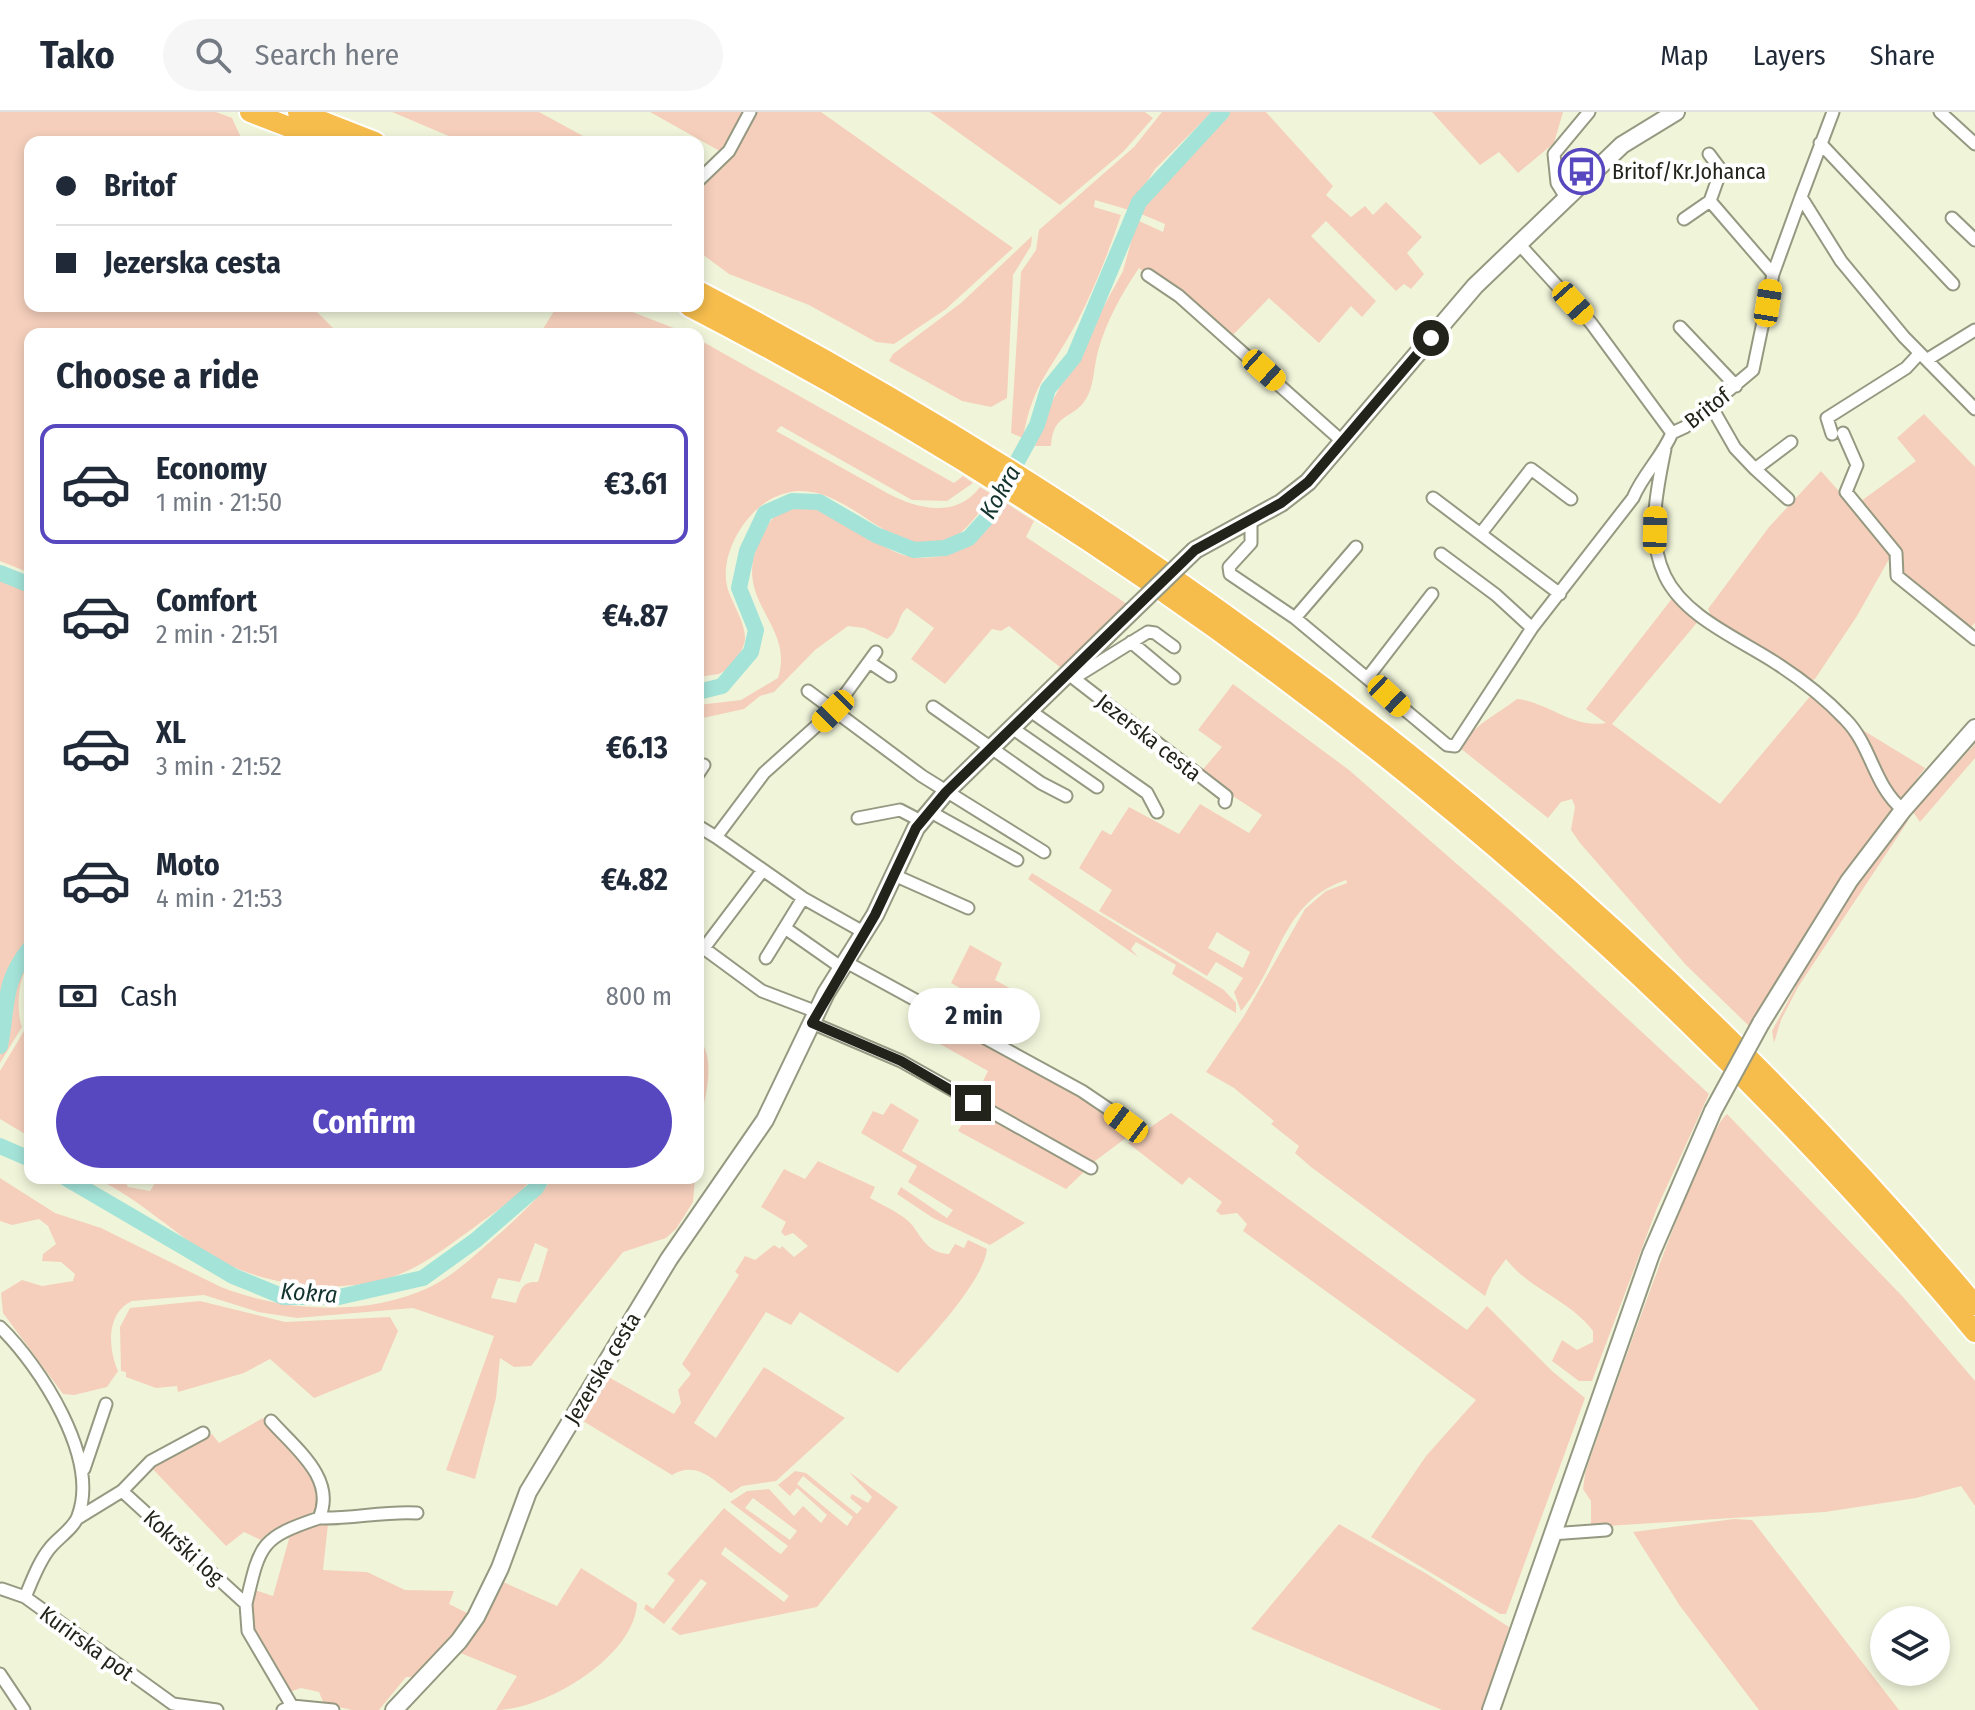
<!DOCTYPE html>
<html lang="en">
<head>
<meta charset="utf-8">
<style>
  body { margin:0; font-family:"Fira Sans Condensed",sans-serif; background:#f6f6f7; color:#1f2937; height:100vh; display:flex; flex-direction:column; font-size:30px; white-space:nowrap }
  * { box-sizing:border-box; margin:0 }
  p { font-size:26px; color:#747a83 }
  .icon { flex:none; width:44px; height:44px; fill:none; stroke:currentColor; stroke-width:2; stroke-linecap:round; stroke-linejoin:round }
  .map { position:relative; flex:1; overflow:hidden }
  .panel { position:absolute; left:24px; top:216px; width:680px; height:856px; display:flex; flex-direction:column; background:#fff; border-radius:16px; box-shadow:0 4px 12px #0003 }
  .panel>* { flex:none }
  .guide { position:absolute; left:24px; top:24px; width:680px; height:176px; border-radius:16px; box-shadow:0 4px 12px #0003; display:grid; align-content:center; height:176px; padding:0 32px; background:#fff }
  .fabs { position:absolute; left:1870px; top:1494px; display:grid; gap:16px }
  .fabs a { display:grid; place-items:center; width:80px; height:80px; border-radius:50%; background:#fff; box-shadow:0 4px 12px #0003; font-size:40px }
  .end { position:absolute; width:36px; height:36px; margin:-18px; border:10px solid #22241b; background:#fff; box-shadow:0 0 0 4px #fff }
  .from { border-radius:50% }
  .bubble { position:absolute; height:56px; border-radius:28px; background:#fff; box-shadow:0 4px 12px #0003; font-size:26px; font-weight:700; line-height:56px; text-align:center }
  .car { position:absolute; width:24px; height:48px; margin:-24px -12px; border-radius:10px; box-shadow:0 0 6px 2px #0007; background:linear-gradient(#f5c518 24%,#345 0 40%,#f5c518 0 76%,#345 0 86%,#f5c518 0) }
  .guide b { display:flex; align-items:center; gap:28px; height:76px; font-size:30px }
  .guide b+b { border-top:2px solid #e0e1e3 }
  .guide i { width:20px; height:20px; background:#1f2937 }
  ul { padding:0; list-style:none }
  li { display:flex; align-items:center; gap:24px; height:120px; margin:0 16px 12px; padding:0 16px; border:4px solid transparent; border-radius:16px }
  li div { flex:1 }
  li b { display:block; font-size:30px }
  li em { font-style:normal; font-weight:700 }
  li.active { border-color:#5848c0 }
  li>.icon { width:72px; height:72px; stroke-width:1.5 }
  h2 { padding:0 32px; font-size:36px; line-height:96px }
  .pay { display:flex; align-items:center; gap:20px; height:88px; padding:0 32px; font-size:30px }
  .pay p { margin-inline-start:auto }
  .action { display:flex; gap:16px; margin-top:auto; padding:16px 32px }
  .action a { flex:1; height:92px; border-radius:48px; background:#5848c0; color:#fff; font-size:32px; font-weight:700; line-height:92px; text-align:center }
  header { display:flex; align-items:center; gap:48px; box-sizing:border-box; height:112px; padding:0 40px; background:#fff; border-bottom:2px solid #e0e1e3 }
  header strong { font-size:38px }
  nav { display:flex; gap:44px; margin-inline-start:auto; font-size:28px }
  .search { width:560px; height:72px; background:#f6f6f7; display:flex; align-items:center; gap:20px; box-sizing:border-box; padding:0 28px; border-radius:44px; color:#747a83; font-size:30px }
  .map>svg:first-child { display:block }
  .green { fill:#f5cfbc; fill-rule:evenodd }
  .lines { fill:none; stroke-linecap:round; stroke-linejoin:round }
  .river { stroke:#a4e3d8; stroke-width:16 }
  .street-casing { stroke:#959981; stroke-width:15 }
  .secondary-casing { stroke:#959981; stroke-width:20 }
  .highway-casing { stroke:#fff; stroke-width:24 }
  .street { stroke:#fff; stroke-width:11 }
  .secondary { stroke:#fff; stroke-width:16 }
  .highway { stroke:#f6bd4d; stroke-width:20 }
  .secondary-bridge-casing { stroke:#959981; stroke-width:20; stroke-linecap:butt }
  .secondary-bridge { stroke:#fff; stroke-width:16 }
  .route { stroke:#22241b; stroke-width:10 }
  .labels { text-anchor:middle; stroke-width:8; stroke-linejoin:round; paint-order:stroke }
  .poi-label { font-size:22px; fill:#22241b; stroke:#fff; text-anchor:start }
  .street-label { font-size:22px; fill:#22241b; stroke:#fff }
  .water-label { font-size:24px; font-style:italic; fill:#13332e; stroke:#fff }
</style>
</head>
<body>
<header>
<strong>Tako</strong>
<div class="search"><svg class="icon" aria-label="search" viewBox="0 0 24 24"><circle cx="10" cy="10" r="6"/><path d="M15 15l6 6"/></svg>Search here</div>
<nav><a>Map</a><a>Layers</a><a>Share</a></nav>
</header>
<div class="map">
<svg width="1975" height="1598" viewBox="0 0 1975 1598">
  <rect width="100%" height="100%" fill="#f0f5da"/>
  <path class="green" d="M0 0H216L232 6 243 30H30V194H311L339 222H30V461L0 449Z
    M392 0H539L594 30H463Z
    M650 0H748L725 42Z
    M752 0H821L1013 136 946 197 894 232 876 230 809 193 729 162 698 139V72Z
    M930 0H1145L1153 6 1123 40 1060 93Z
    M1162 0H1212L1155 57 1129 98 1095 88 1094 95 1121 103C1109 139 1095 175 1078 208 1053 256 1033 269 1023 326L1011 321 1021 160 1036 138 1039 118 1134 35Z
    M1230 0H1266L1333 74 1326 83 1351 105 1365 94 1373 103 1386 90 1422 125 1407 141 1424 162 1411 177 1404 172 1396 179 1326 109 1311 124 1376 189 1362 205 1351 194 1319 231 1269 186 1231 225 1139 156C1122 181 1106 210 1098 239 1094 253 1094 275 1086 287 1073 308 1053 300 1051 334H1035L1049 295 1123 159 1137 108 1163 120 1165 112 1141 102 1146 89Z
    M1432 0H1563L1554 31 1518 61 1499 40 1480 53Z
    M1032 124 1031 134 1013 163 1007 286 991 295 962 289 889 249 893 242 961 191Z
    M557 194H617L689 222H540Z
    M698 227 954 371 963 364 973 371 947 389 912 388 781 314 776 319 887 381C917 397 956 407 980 375L993 383C982 396 970 415 956 424 891 465 843 348 771 387 744 402 720 442 727 474 731 490 745 509 745 526 745 535 737 546 733 554L719 562 698 565Z
    M1924 302 1975 355V511L1968 518 1900 463V445L1857 392 1916 349 1897 326Z
    M1821 359 1893 440 1857 504 1815 567 1810 569 1713 507 1708 497 1769 415Z
    M1003 389 1034 409 1026 425 1127 492 1061 556 1009 514 1001 519 992 517 945 572 911 547 934 516 907 496C897 504 900 518 887 527L864 516 848 514 815 538 774 580 760 584 744 597 698 607V593L741 588 778 566C796 510 726 488 763 422 767 414 773 403 782 398 821 380 862 424 893 439 923 454 968 443 988 416 994 409 998 398 1003 389Z
    M0 468 22 475 30 487V830L15 843 0 884Z
    M1674 484 1700 507 1612 612 1720 692 1812 582C1832 600 1851 617 1863 640 1874 662 1878 677 1894 697L1836 776 1749 914 1686 853 1580 731 1571 718 1575 695 1572 687 1561 690 1548 706 1460 636C1474 612 1495 604 1517 587 1548 590 1572 617 1606 611L1586 597Z
    M1233 572 1349 658 1512 800 1709 982 1657 1096 1592 1269H1579L1552 1249 1562 1228 1577 1238 1593 1230V1219C1570 1188 1530 1178 1506 1147L1492 1166 1485 1184 1311 1055 1295 1041 1299 1034 1271 1012 1274 1009 1234 976 1206 960 1244 904 1305 797 1326 779 1347 771 1346 768C1281 790 1280 853 1241 899L1234 880 1243 866 1216 850 1207 864 1099 799 1112 778 1079 756 1102 718 1111 723 1129 695 1179 722 1200 692 1249 721 1262 703 1199 662 1222 635 1198 618ZM1217 820 1250 840 1243 856 1208 836Z
    M1861 617 1925 656 1901 688 1897 689Z
    M1975 632V646L1920 710 1913 700Z
    M1903 709H1908L1798 875 1781 908 1774 931 1772 919 1796 874 1793 870 1848 783Z
    M1032 761 1224 878 1236 891V901L1172 862 1176 853 1136 830 1131 837 1138 845 1028 767Z
    M970 833 1002 851 995 868 1024 884 1022 890 1028 894 1004 935 996 930 1011 905 951 871Z
    M30 841C30 853 25 856 22 867 18 880 17 902 22 915L0 951C0 922 13 864 30 841Z
    M30 909V1025L0 1007V959Z
    M944 909 1047 962 1134 1020 1091 1052 973 989 988 959 933 928Z
    M698 924C720 953 701 992 698 1025Z
    M891 991 919 1008 902 1039 1025 1111 990 1133 933 1106 897 1082 901 1075 947 1106 953 1098 908 1070 917 1054 861 1021 873 999 883 1003Z
    M973 993 1087 1057 1066 1077 958 1019Z
    M1171 1001 1467 1218 1487 1194 1552 1259 1585 1286 1506 1502H1500L1371 1425 1426 1344 1476 1288 1243 1119 1247 1112 1237 1101 1221 1103 1216 1099 1222 1090 1189 1065 1182 1073 1128 1031Z
    M1727 1002 1903 1185 1975 1269V1394L1961 1374 1916 1386 1825 1400 1591 1415V1389L1583 1377 1585 1362C1602 1313 1703 1018 1727 1002Z
    M818 1049 875 1075 870 1086C882 1093 905 1103 913 1114 922 1127 929 1141 949 1142L955 1132 964 1136 968 1128 987 1137C983 1172 922 1234 898 1261L800 1200 791 1213 766 1200 694 1311 716 1326 764 1255 845 1306 776 1369 742 1374 731 1381C711 1366 696 1349 672 1363L583 1309 580 1306 605 1263 674 1302 681 1291 678 1278 691 1262 682 1252 739 1163 735 1160 745 1144 755 1148 774 1133 780 1137 782 1134 794 1145 808 1134 793 1121 785 1124 781 1120 786 1110 761 1095 784 1057 805 1067Z
    M0 1066 55 1101 101 1116 221 1175C285 1200 367 1205 430 1175 456 1162 476 1142 498 1123 518 1105 537 1088 553 1066H695L693 1090 676 1117 666 1126 623 1140 531 1254 514 1255 500 1246 496 1286 475 1367 446 1358 494 1224 413 1196 297 1206 258 1200 204 1183 132 1189C106 1201 108 1236 118 1259L107 1275 74 1283 63 1282 3 1201 1 1181 22 1168 42 1174 73 1169 75 1162 61 1150 42 1149 43 1142 56 1132 48 1114 39 1107 12 1113 0 1109ZM535 1131 548 1137 538 1170C522 1169 521 1177 516 1191L491 1186 498 1166 520 1170Z
    M95 1066H123L128 1075 150 1079 158 1066H532C516 1088 493 1101 472 1117 449 1133 426 1152 400 1162 346 1184 267 1175 217 1147 174 1123 141 1087 95 1066Z
    M200 1189 285 1210 390 1205 398 1219 381 1259 314 1286 270 1247 244 1261 178 1280 177 1274 156 1276 126 1265V1260L121 1259 120 1215 130 1196Z
    M263 1306 316 1365 320 1393C304 1412 276 1409 261 1428L244 1420 226 1434 149 1353 204 1324 212 1322 219 1331Z
    M795 1359 806 1361 857 1402 862 1396 850 1386 852 1382 868 1391 872 1385 849 1360 898 1395 817 1495 680 1523 671 1517 707 1471 701 1467 664 1512 644 1497 646 1492 653 1497 675 1468 667 1462 724 1396 776 1439 781 1442 788 1434 730 1390 747 1379 769 1377 794 1404 803 1394 821 1411 827 1403 797 1376 790 1384 778 1373ZM803 1364 853 1405 847 1414 797 1372ZM753 1386 797 1419 790 1428 745 1396ZM725 1435 789 1484 784 1490 721 1442Z
    M1734 1407 1752 1408 1899 1598H1759L1680 1494 1633 1420Z
    M328 1412 323 1458 367 1460 405 1478 454 1479 449 1492 469 1502 430 1552 412 1565H406L379 1598H352L324 1592 319 1580 301 1576 284 1582 251 1519 252 1477 273 1484 289 1427 287 1424 300 1416Z
    M1339 1412 1427 1462 1509 1515 1483 1598H1442L1251 1517Z
    M581 1456 637 1491C635 1545 544 1598 496 1598L517 1564 458 1540 482 1508 501 1469 557 1494Z"/>
  <g class="lines">
    <path class="river" d="M0 461 30 473
      M698 580 722 574 751 540 756 518 739 476 747 439 765 401 792 389 819 390 876 423 914 438 945 436 969 426 986 407 1037 313 1048 277 1074 245 1139 90 1222 0
      M0 934C8 894 2 870 30 836
      M0 1034 30 1047
      M66 1066 233 1164 284 1185H339L423 1166 476 1128 536 1076 542 1066"/>
    <defs>
      <path id="street" d="M1833 0 1801 85 1841 149 1904 225 1975 297
        M1940 0 1975 32
        M1820 31 1953 172
        M1709 42 1721 58 1710 89
        M698 69 729 39 750 0
        M1567 87 1557 71 1554 42 1589 0
        M1952 106 1975 128
        M1684 107 1710 89 1773 162
        M1519 132 1591 211 1672 321
        M1148 163 1179 184 1343 330
        M1680 215 1736 274
        M1928 247 1975 218
        M1711 294 1735 336 1755 357
        M1672 321 1685 315 1753 258 1773 162 1801 85
        M1843 321 1857 353 1846 380 1896 441 1897 464 1975 527
        M1832 322 1827 306 1906 256 1919 242
        M1665 337C1657 377 1646 425 1665 464 1685 506 1742 528 1779 553 1802 568 1826 587 1845 607 1872 634 1873 673 1903 698
        M1433 386 1560 482
        M1788 387 1755 357 1791 330
        M1251 407V431L1229 455 1230 462 1295 506 1447 633 1455 634 1532 516 1633 386C1643 362 1662 345 1672 321
        M1482 420 1531 357 1571 387
        M1441 442 1496 483 1532 516
        M1295 506 1356 435
        M1131 530 1174 566
        M869 550 890 564
        M1067 561 1226 684 1225 690
        M1368 565 1432 482
        M1074 566 1148 520 1155 521 1174 535
        M808 579 922 664 1044 740
        M933 595 1041 671 1066 684
        M1029 598 1147 681 1157 700
        M1012 616 1097 675
        M698 662 704 653
        M929 699 1017 748
        M858 706 900 698 921 709
        M698 714 716 725
        M894 763 968 796
        M785 816 842 856
        M865 821 803 786 716 725 764 661 833 599 876 540
        M698 832 762 879 817 900
        M704 836 763 758
        M766 846 803 786
        M846 850 1082 979 1141 1019
        M812 911 901 949 1091 1056
        M0 1215C40 1254 100 1346 78 1404 74 1416 58 1426 50 1436 39 1449 32 1469 25 1485L173 1592 217 1598
        M84 1357 106 1292
        M122 1379 151 1349 203 1321
        M78 1406 122 1379 246 1492 248 1519 292 1594
        M319 1406C353 1407 383 1399 417 1401
        M1551 1422 1606 1418
        M2 1477 25 1485
        M246 1492C260 1432 260 1426 319 1406 337 1367 295 1336 271 1309
        M0 1562 24 1598
        M283 1598 292 1594 333 1598"/>
      <path id="secondary" d="M1195 438 1281 391 1308 370 1475 174 1622 33 1676 0
        M1761 911 1849 769 1903 698 1975 616
        M394 1598 459 1529 476 1505 500 1456 528 1380 669 1147 765 1008 826 881 875 803 916 716 946 680 1132 499
        M1491 1598 1651 1142 1713 999"/>
      <path id="highway" d="M250 0 328 30
        M298 0 375 30
        M698 179C1183 432 1622 774 1975 1193
        M689 194C1179 448 1622 796 1975 1220"/>
    </defs>
    <use href="#street" class="street-casing"/>
    <use href="#secondary" class="secondary-casing"/>
    <use href="#highway" class="highway-casing"/>
    <use href="#street" class="street"/>
    <use href="#secondary" class="secondary"/>
    <use href="#highway" class="highway"/>
    <defs>
      <path id="secondary-bridge" d="M1132 499 1195 438
        M1713 999 1761 911"/>
    </defs>
    <use href="#secondary-bridge" class="secondary-bridge-casing"/>
    <use href="#secondary-bridge" class="secondary-bridge"/>
  </g>
  <g class="lines">
    <path class="route" d="M973 991 901 949 812 911 875 803 916 716 946 680 1195 438 1281 391 1308 370 1431 226"/>
  </g>
  <defs>
    <symbol id="bus-ring" viewBox="-11 -11 22 22"><circle r="9.5" fill="#fff" stroke="#5848c0" stroke-width="1.5"/><path d="M-5-6H5V4H4V6H2V4H-2V6H-4V4H-5ZM-3.5-4V0h7V-4ZM-3.5 1.2v1.5H-2V1.2ZM2 1.2v1.5H3.5V1.2Z" fill="#5848c0"/></symbol>
  </defs>
  <g fill-rule="evenodd">
    <use href="#bus-ring" x="1556" y="34" width="51" height="51"/>
  </g>
  <g class="labels">
    <g class="poi-label">
      <text x="1612" y="67">Britof/Kr.Johanca</text>
    </g>
    <g class="street-label">
      <text transform="translate(1707 296) rotate(-38)" y="8">Britof</text>
      <text transform="translate(1149 625) rotate(38)" y="8">Jezerska cesta</text>
      <text transform="translate(602 1256) rotate(-59)" y="8">Jezerska cesta</text>
      <text transform="translate(184 1435) rotate(42)" y="8">Kokrški log</text>
      <text transform="translate(87 1531) rotate(36)" y="8">Kurirska pot</text>
    </g>
    <g class="water-label">
      <text transform="translate(1000 380) rotate(-60)" y="8">Kokra</text>
      <text transform="translate(309 1181) rotate(4)" y="8">Kokra</text>
    </g>
  </g>
</svg>
<div class="fabs">
<a><svg class="icon" aria-label="layers" viewBox="0 0 24 24"><path d="M12 4l9 5-9 5-9-5zM3 14l9 5 9-5"/></svg></a>
</div>
<i class="end from" style="left:1431px;top:226px"></i>
<i class="end" style="left:973px;top:991px"></i>
<div class="bubble" style="left:908px;top:876px;width:132px">2 min</div>
<i class="car" style="left:1573px;top:191px;rotate:138deg"></i>
<i class="car" style="left:1768px;top:191px;rotate:9deg"></i>
<i class="car" style="left:1264px;top:258px;rotate:132deg"></i>
<i class="car" style="left:1655px;top:418px;rotate:1deg"></i>
<i class="car" style="left:1389px;top:584px;rotate:133deg"></i>
<i class="car" style="left:833px;top:599px;rotate:225deg"></i>
<i class="car" style="left:1126px;top:1011px;rotate:307deg"></i>
<div class="guide">
<b><i class="from"></i>Britof</b>
<b><i></i>Jezerska cesta</b>
</div>
<section class="panel">
<h2>Choose a ride</h2>
<ul>
<li class="active"><svg class="icon" aria-label="car" viewBox="0 0 24 24"><path d="M5 17H2v-5l4-1 3-4h7l3 4 3 1v5h-3M9 17h6M6 11h13"/><circle cx="7" cy="17" r="2"/><circle cx="17" cy="17" r="2"/></svg><div><b>Economy</b><p>1 min · 21:50</p></div><em>€3.61</em></li>
<li><svg class="icon" aria-label="car" viewBox="0 0 24 24"><path d="M5 17H2v-5l4-1 3-4h7l3 4 3 1v5h-3M9 17h6M6 11h13"/><circle cx="7" cy="17" r="2"/><circle cx="17" cy="17" r="2"/></svg><div><b>Comfort</b><p>2 min · 21:51</p></div><em>€4.87</em></li>
<li><svg class="icon" aria-label="car" viewBox="0 0 24 24"><path d="M5 17H2v-5l4-1 3-4h7l3 4 3 1v5h-3M9 17h6M6 11h13"/><circle cx="7" cy="17" r="2"/><circle cx="17" cy="17" r="2"/></svg><div><b>XL</b><p>3 min · 21:52</p></div><em>€6.13</em></li>
<li><svg class="icon" aria-label="car" viewBox="0 0 24 24"><path d="M5 17H2v-5l4-1 3-4h7l3 4 3 1v5h-3M9 17h6M6 11h13"/><circle cx="7" cy="17" r="2"/><circle cx="17" cy="17" r="2"/></svg><div><b>Moto</b><p>4 min · 21:53</p></div><em>€4.82</em></li>
</ul>
<div class="pay"><svg class="icon" aria-label="cash" viewBox="0 0 24 24"><path d="M3 7h18v10H3z"/><circle cx="12" cy="12" r="2"/></svg>Cash<p>800 m</p></div>
<div class="action"><a>Confirm</a></div>
</section>
</div>
</body>
</html>
